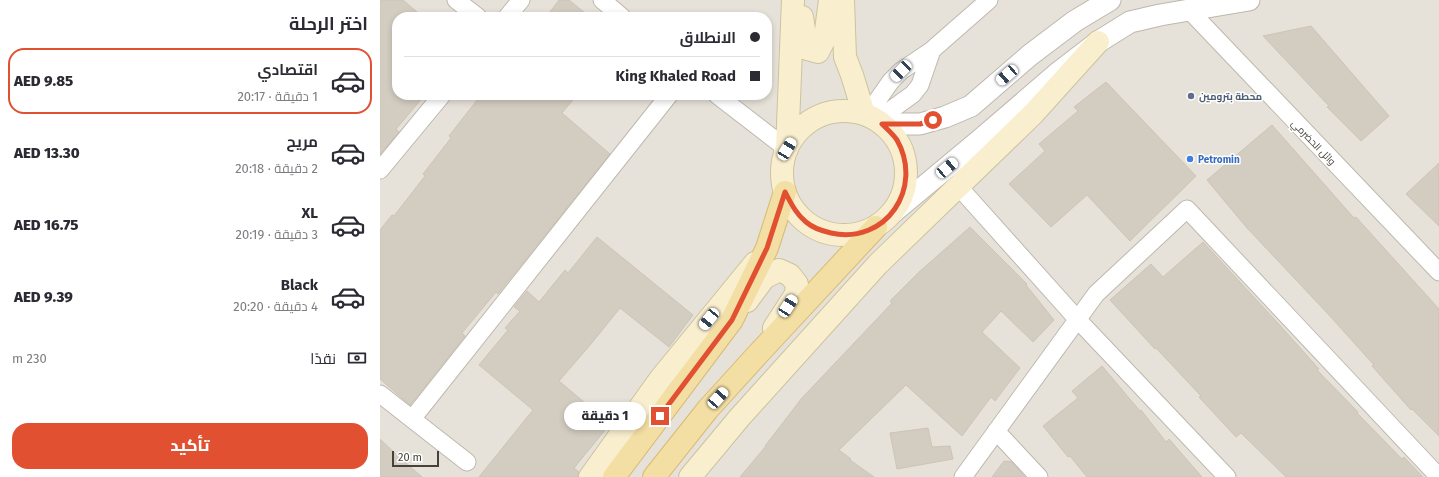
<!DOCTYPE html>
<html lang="ar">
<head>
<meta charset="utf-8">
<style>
  body { margin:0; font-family:"Fira Sans",Cairo,sans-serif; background:#f7f7f7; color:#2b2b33; direction:rtl; height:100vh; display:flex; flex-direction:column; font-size:15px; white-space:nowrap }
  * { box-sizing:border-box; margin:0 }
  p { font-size:13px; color:#7c7c81 }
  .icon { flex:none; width:22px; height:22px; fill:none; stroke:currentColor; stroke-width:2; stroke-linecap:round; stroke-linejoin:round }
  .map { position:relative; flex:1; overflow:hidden; direction:ltr }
  .details { display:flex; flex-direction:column; background:#fff; width:380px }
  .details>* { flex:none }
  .hud { position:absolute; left:12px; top:12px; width:380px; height:88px; border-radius:16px; box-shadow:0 2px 6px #0003; direction:rtl; display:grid; align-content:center; height:88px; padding:0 12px; background:#fff }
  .scale { position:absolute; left:12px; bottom:10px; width:47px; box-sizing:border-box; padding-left:4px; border:2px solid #464139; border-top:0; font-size:11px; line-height:14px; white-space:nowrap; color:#464139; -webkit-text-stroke:3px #fff; paint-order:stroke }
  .end { position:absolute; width:18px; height:18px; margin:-9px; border:5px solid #e25032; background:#fff; box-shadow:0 0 0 2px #fff }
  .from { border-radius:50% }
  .bubble { position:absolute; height:28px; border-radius:14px; background:#fff; box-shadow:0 2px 6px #0003; font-size:13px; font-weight:800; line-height:28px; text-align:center; direction:rtl }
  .car { position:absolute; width:12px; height:24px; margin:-12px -6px; border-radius:5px; box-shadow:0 0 3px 1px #0007; background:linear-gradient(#fff 24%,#345 0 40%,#fff 0 76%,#345 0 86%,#fff 0) }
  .hud b { display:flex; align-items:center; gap:14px; height:38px; font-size:15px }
  .hud b+b { border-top:1px solid #e1e1e2 }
  .hud i { width:10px; height:10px; background:#2b2b33 }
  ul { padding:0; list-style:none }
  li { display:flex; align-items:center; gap:12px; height:66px; margin:0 8px 6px; padding:0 4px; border:2px solid transparent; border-radius:16px }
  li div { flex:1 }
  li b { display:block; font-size:15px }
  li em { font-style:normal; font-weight:800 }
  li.on { border-color:#e25032 }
  li>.icon { width:36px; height:36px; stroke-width:1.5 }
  h2 { padding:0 12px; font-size:18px; line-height:48px }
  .pay { display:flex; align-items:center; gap:10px; height:44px; padding:0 12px; font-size:15px }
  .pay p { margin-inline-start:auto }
  .primary-button { display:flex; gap:8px; margin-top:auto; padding:8px 12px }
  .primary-button a { flex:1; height:46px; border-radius:16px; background:#e25032; color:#fff; font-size:16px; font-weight:800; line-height:46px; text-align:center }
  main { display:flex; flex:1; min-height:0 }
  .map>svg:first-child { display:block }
  .residential { fill:#e6e2d9; fill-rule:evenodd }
  .building { fill:#d3ccc1; stroke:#cec4b5 }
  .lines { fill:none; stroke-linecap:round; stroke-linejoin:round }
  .minor-casing { stroke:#beb8ad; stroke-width:19 }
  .tertiary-casing { stroke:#beb8ad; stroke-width:23 }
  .secondary-casing { stroke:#cdc29f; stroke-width:24 }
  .primary-casing { stroke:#d7bb74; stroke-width:24 }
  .minor { stroke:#fff; stroke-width:17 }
  .tertiary { stroke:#fff; stroke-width:21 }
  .secondary { stroke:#f9efce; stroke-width:22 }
  .primary { stroke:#f3dea3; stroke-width:22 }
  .route { stroke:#e25032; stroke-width:5 }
  .service-dot { fill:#5c6f8a; stroke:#fff; stroke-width:1.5 }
  .shop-dot { fill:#3f7fe0; stroke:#fff; stroke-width:1.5 }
  .labels { text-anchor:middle; stroke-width:3; stroke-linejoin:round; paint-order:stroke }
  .service-label { font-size:10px; font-weight:bold; fill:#4e5e75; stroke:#fff; text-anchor:start }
  .street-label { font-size:10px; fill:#464139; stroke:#fff }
  .shop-label { font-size:10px; font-weight:bold; fill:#366cbe; stroke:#fff; text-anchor:start }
</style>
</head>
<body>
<main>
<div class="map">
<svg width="1059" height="477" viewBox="0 0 1059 477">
  <rect width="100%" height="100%" fill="#f3f1ea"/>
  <path class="residential" d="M0 0H1059V477H0ZM17 17H387V95H17Z"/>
  <path class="building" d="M0 0H23L43 17H17V95H45L16 129 19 132 0 154Z
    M179 0H189L210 17H166Z
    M931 26 1009 116 981 141 947 107 949 106 883 36Z
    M726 82 816 176 750 241 707 195 671 227 629 184 665 151 659 144 698 111 694 107Z
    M101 95H197L182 113 230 154 118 294 116 292 82 333 85 336 30 405 0 379V230L12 215 14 216 45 176 43 174 71 138 69 136Z
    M892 125 974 218 976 217 1059 309V436L1032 409 1031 410 992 366 994 365 949 315 867 228 827 180Z
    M1059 163V226L1026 194Z
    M590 227 647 284 646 285 674 320 653 342 621 311 602 332 640 368 615 401 611 397 582 436 526 385 459 450 471 459 470 460 494 477H360L386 446H385L422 398 512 303 510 301 539 272Z
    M217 237 313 315 289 347 240 308 211 344 179 381 230 424 194 468 199 472 198 477H99L153 410 99 365 128 330 125 328 140 311 134 307 147 291 159 302 185 270 188 273Z
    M823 242 896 321 939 369 937 370 978 412 977 413 1022 459 1024 457 1043 477H906L861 433 856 437 819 397 821 396 776 348 775 349 730 300 771 264 783 277Z
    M722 366 760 411 761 410 786 442 789 439 822 477H707L690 456 688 457 663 426 698 398 692 391Z
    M548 428 552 447 570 446 573 459 517 469 510 433Z
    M0 439 17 455 42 477H0Z
    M624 461 632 462 645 477H612Z"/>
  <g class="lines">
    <defs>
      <path id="minor" d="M76 0 98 17
        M222 0 242 17
        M810 11 1059 272
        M127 17 141 0
        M337 95 407 149
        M487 115 511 81 521 71 552 50 609 0
        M497 120 533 94 540 85 552 50
        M0 170 62 95
        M578 186 698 320 847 477
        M0 394 32 419
        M616 431 659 477
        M87 462 32 419 289 95
        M583 477 716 294 807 209 1059 477"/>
      <path id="tertiary" d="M502 124H540L565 117 591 106 650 55 695 21 730 0
        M511 214 601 139 679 72 718 42 750 22 780 15 869 0"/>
      <path id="secondary" d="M463 0 465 57 472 75 484 114
        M422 17 427 49 438 52 445 38 450 0
        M402 173a62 62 0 1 1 124 0a62 62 0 1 1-124 0Z
        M407 149 413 0
        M367 301 384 278 399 270 410 275 417 284 416 294 394 328
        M210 477 281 378 375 263
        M310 477 360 417 498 264 653 114 718 42"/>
      <path id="primary" d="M234 477 352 320 387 248 405 192
        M274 477 328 409 378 354 496 227"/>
    </defs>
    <use href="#minor" class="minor-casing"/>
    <use href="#tertiary" class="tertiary-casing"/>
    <use href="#secondary" class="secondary-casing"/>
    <use href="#primary" class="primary-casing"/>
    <use href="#minor" class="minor"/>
    <use href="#tertiary" class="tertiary"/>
    <use href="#secondary" class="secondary"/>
    <use href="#primary" class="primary"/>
  </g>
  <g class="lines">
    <path class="route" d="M280 416 352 320 387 248 405 192C411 203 416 214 426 222 433 228 442 231 451 233 506 245 544 188 517 140 513 134 507 129 502 124H540L553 120"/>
  </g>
  <circle class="service-dot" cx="811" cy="96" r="4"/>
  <circle class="shop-dot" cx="810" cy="159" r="4"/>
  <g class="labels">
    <g class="service-label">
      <text x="819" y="100">محطة بترومين</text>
    </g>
    <g class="street-label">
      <text transform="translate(934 142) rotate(46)" y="4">وائل الحضرمي</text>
    </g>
    <g class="shop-label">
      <text x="818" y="163">Petromin</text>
    </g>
  </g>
</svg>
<div class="scale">20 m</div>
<i class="end from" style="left:553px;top:120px"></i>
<i class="end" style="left:280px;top:416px"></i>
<div class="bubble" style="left:184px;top:402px;width:82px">1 دقيقة</div>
<i class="car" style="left:521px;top:71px;rotate:225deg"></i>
<i class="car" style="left:627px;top:75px;rotate:229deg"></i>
<i class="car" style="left:407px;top:149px;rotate:31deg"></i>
<i class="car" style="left:567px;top:168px;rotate:50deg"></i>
<i class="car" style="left:408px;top:306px;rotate:33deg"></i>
<i class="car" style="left:329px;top:319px;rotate:219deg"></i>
<i class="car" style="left:338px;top:398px;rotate:42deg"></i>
<div class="hud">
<b><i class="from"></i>الانطلاق</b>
<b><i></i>King Khaled Road</b>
</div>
</div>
<section class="details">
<h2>اختر الرحلة</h2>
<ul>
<li class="on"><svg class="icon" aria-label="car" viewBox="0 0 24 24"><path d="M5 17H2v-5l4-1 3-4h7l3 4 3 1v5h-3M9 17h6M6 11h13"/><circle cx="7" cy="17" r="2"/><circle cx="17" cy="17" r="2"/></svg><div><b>اقتصادي</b><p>1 دقيقة · 20:17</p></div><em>AED 9.85</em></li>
<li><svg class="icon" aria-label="car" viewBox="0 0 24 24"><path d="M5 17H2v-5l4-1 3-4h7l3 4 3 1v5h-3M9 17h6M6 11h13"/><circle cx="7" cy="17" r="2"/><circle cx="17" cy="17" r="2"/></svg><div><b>مريح</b><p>2 دقيقة · 20:18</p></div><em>AED 13.30</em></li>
<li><svg class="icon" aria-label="car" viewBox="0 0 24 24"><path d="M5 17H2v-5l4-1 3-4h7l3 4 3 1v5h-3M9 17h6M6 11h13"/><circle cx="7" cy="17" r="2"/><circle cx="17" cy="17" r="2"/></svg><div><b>XL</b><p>3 دقيقة · 20:19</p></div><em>AED 16.75</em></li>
<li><svg class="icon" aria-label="car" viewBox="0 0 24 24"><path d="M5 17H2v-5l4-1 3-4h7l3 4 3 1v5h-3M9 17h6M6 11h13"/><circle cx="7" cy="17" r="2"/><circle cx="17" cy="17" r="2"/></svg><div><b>Black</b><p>4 دقيقة · 20:20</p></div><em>AED 9.39</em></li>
</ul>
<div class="pay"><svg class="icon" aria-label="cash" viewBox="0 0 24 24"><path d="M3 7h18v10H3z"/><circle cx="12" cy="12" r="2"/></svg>نقدًا<p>230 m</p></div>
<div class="primary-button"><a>تأكيد</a></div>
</section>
</main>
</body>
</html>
